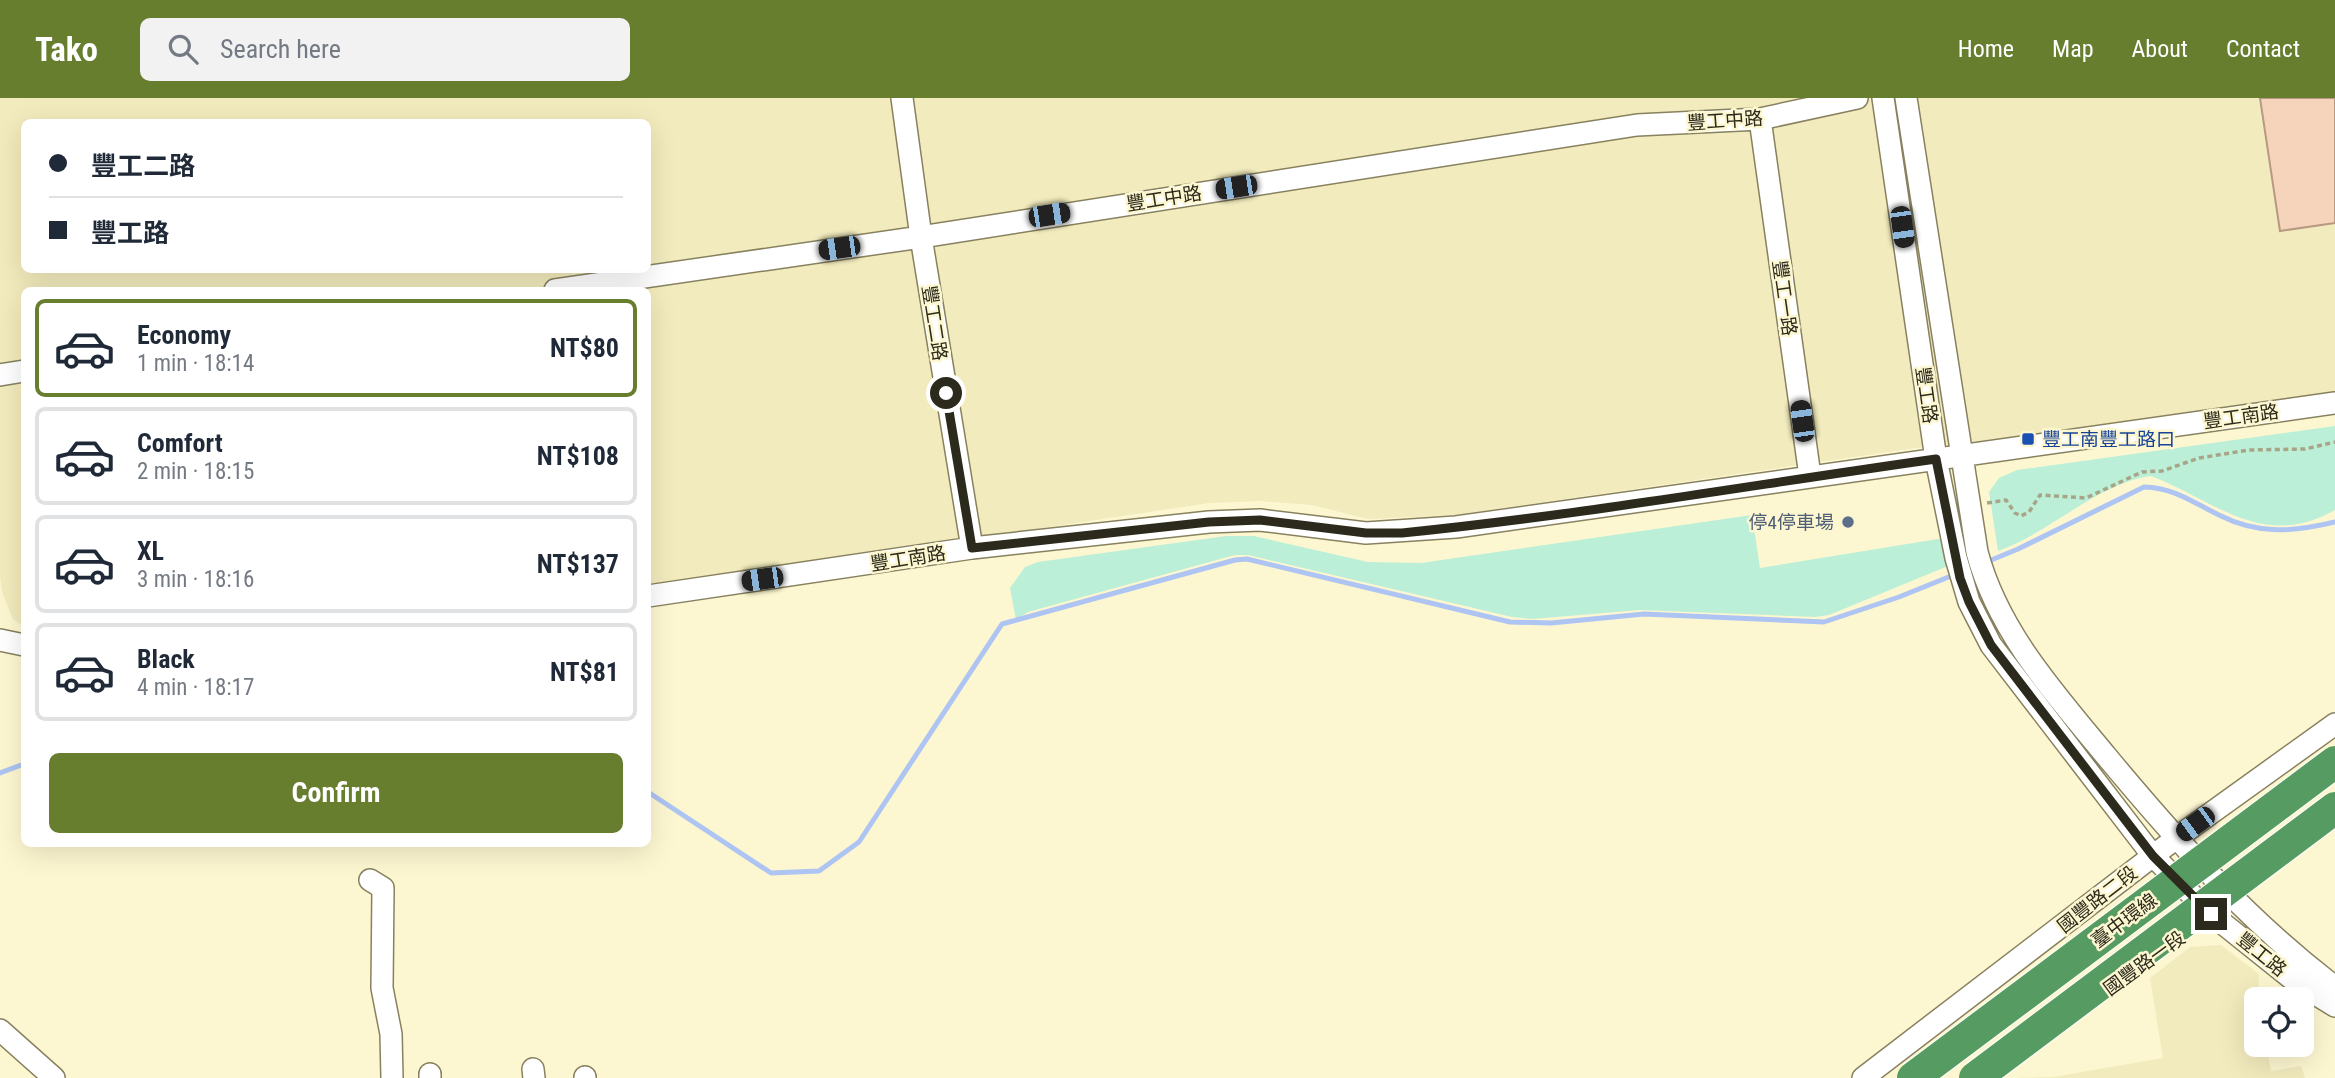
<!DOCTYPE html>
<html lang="en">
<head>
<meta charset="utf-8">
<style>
  body { margin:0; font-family:"Roboto Condensed","Noto Sans TC",sans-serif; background:#f2f2f3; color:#1f2937; height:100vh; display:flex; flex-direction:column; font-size:26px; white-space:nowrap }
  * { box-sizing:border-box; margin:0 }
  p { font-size:23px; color:#747a83 }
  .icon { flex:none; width:38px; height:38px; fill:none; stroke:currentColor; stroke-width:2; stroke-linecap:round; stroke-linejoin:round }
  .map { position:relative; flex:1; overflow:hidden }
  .drawer { position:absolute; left:21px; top:189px; width:630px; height:560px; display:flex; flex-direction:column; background:#fff; border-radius:10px; box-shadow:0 7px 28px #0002 }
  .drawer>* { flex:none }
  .guide { position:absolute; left:21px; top:21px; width:630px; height:154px; border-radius:10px; box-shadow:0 7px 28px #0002; display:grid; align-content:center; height:154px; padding:0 28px; background:#fff }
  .buttons { position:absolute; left:2244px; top:889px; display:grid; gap:14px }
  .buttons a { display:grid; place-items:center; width:70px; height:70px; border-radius:10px; background:#fff; box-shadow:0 7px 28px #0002; font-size:35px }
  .end { position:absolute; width:32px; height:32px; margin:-16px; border:9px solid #2c2a1c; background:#fff; box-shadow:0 0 0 4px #fff }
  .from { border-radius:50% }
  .car { position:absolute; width:21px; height:42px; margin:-21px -10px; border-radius:9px; box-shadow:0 0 5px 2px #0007; background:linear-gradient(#222 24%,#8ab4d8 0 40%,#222 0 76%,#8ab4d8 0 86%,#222 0) }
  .guide b { display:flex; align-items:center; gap:24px; height:66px; font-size:26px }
  .guide b+b { border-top:2px solid #e0e1e3 }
  .guide i { width:18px; height:18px; background:#1f2937 }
  ul { padding:12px 0 0; list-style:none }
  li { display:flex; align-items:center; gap:21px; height:98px; margin:0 14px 10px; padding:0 14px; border:4px solid #e0e1e3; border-radius:10px }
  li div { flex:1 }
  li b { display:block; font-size:26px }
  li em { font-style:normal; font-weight:700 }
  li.selected { border-color:#687e2f }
  li>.icon { width:63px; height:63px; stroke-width:1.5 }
  .action { display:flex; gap:14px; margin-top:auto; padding:14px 28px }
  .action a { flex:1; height:80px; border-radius:10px; background:#687e2f; color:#fff; font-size:28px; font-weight:700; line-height:80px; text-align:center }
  header { display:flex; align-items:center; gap:42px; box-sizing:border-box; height:98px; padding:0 35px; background:#687e2f; color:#fff }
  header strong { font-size:33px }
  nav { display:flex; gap:38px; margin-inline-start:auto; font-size:24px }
  .search { width:490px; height:63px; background:#f2f2f3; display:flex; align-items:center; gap:18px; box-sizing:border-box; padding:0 24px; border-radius:10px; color:#747a83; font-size:26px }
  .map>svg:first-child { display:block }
  .built { fill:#f2ebbd; fill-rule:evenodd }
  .green { fill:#bcefd7 }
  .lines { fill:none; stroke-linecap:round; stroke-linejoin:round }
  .stream { stroke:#aec4f2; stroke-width:5 }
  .building { fill:#f5d4bb; stroke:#b89981; stroke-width:2 }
  .minor-casing { stroke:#87815f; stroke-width:24 }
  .path { stroke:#a8a487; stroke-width:3.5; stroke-dasharray:5 3.5; stroke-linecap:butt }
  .minor { stroke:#fff; stroke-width:21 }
  .highway-bridge-casing { stroke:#fff; stroke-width:34; stroke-linecap:butt }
  .highway-bridge { stroke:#559b62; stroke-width:32 }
  .route { stroke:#2c2a1c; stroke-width:9 }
  .transit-dot { fill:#1a4fb4; stroke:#fdf7d1; stroke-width:2.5 }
  .service-dot { fill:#5c6f8a; stroke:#fdf7d1; stroke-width:2.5 }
  .labels { text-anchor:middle; stroke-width:5; stroke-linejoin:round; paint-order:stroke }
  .street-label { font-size:19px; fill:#2c2a1c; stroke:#fdf7d1 }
  .transit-label { font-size:19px; fill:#164399; stroke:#fdf7d1; text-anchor:start }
  .service-label { font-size:19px; fill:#4e5e75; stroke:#fdf7d1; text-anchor:end }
</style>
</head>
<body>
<header>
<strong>Tako</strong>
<div class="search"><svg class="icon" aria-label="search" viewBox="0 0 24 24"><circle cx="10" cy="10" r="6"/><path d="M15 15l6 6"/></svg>Search here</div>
<nav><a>Home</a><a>Map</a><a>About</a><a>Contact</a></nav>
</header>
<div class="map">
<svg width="2335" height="980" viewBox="0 0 2335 980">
  <rect width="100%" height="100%" fill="#fdf7d1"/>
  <path class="built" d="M0 0H2335V295L1984 346 1937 347 1455 417 1368 421 1311 407 1261 403 1209 405 648 489V192H24V529L13 521 2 494 0 478ZM24 24H648V172H24Z
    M2221 847 2259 876 2258 901H2256V947H2266L2271 973 2301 968 2305 980H2014L2053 979 2163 960 2150 880 2190 849Z"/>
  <path class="green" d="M2335 328V412C2263 453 2216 403 2151 378 2097 385 2050 435 1998 453L1989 394 1999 380 2017 372Z
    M1752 417 1760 470 1944 440 1948 468 1829 517 1815 519 1640 512 1533 521 1512 519 1248 457H1235L1028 514 1016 522 1010 490 1025 469 1038 464 1226 438H1254L1368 464 1421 465Z"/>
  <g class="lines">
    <path class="stream" d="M1984 465 2018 451 2144 389C2175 390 2192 404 2219 417 2258 437 2294 434 2335 424
      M0 675 24 666
      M648 694 771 775 819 773 859 744 1002 526 1235 462 1247 461 1510 524 1551 525 1644 516 1824 524 1899 499 1956 476"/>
  </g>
  <path class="building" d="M2260 0H2335V125L2280 133Z"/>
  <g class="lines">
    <defs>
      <path id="minor" d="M902 0 921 139 972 450
        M1883 0 1936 361 1956 460 1969 504 1991 547 2153 758 2211 816 2296 884 2335 908
        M1906 0 1977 454C1998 534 2056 597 2107 659 2176 742 2249 824 2335 889
        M1760 21 1810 378
        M555 192 921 139 1637 27 1760 21 1857 0
        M0 277 24 273
        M648 498 972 450 1209 424 1260 422 1366 435 1456 429 2335 305
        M0 542 24 547
        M370 782 383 790 382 890 391 936 392 980
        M0 932 54 980
        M533 971 534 980
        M430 976V980
        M585 979V980
        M1863 980 2175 741 2335 626"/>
    </defs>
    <use href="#minor" class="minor-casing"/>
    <path class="path" d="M1987 405 2006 402 2015 415 2021 418 2029 414 2040 397 2086 400 2142 374 2162 373 2199 360 2249 352 2305 351 2335 344"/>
    <use href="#minor" class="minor"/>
    <defs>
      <path id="highway-bridge" d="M1913 980 2335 664
        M1975 980 2335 710"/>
    </defs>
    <use href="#highway-bridge" class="highway-bridge-casing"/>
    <use href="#highway-bridge" class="highway-bridge"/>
  </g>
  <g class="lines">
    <path class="route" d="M946 295 972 450 1209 424 1260 422 1366 435H1402C1581 417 1758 386 1936 361L1960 480 1969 504 1991 547 2153 758 2211 816"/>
  </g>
  <rect class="transit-dot" x="2021" y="334" width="14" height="14" rx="3.5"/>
  <circle class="service-dot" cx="1848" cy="424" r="7"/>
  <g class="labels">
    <g class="street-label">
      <text transform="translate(1725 22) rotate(-4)" y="7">豐工中路</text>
      <text transform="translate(1164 100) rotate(-9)" y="7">豐工中路</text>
      <text transform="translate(1785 200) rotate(82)" y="7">豐工一路</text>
      <text transform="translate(935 225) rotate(81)" y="7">豐工二路</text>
      <text transform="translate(1927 297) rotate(82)" y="7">豐工路</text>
      <text transform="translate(2241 318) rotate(-8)" y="7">豐工南路</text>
      <text transform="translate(908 460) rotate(-9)" y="7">豐工南路</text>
      <text transform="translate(2097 801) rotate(-38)" y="7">國豐路二段</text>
      <text transform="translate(2124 822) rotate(-37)" y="7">臺中環線</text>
      <text transform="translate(2262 856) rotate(39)" y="7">豐工路</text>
      <text transform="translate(2144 865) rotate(-36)" y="7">國豐路一段</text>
    </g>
    <g class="transit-label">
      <text x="2042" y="348">豐工南豐工路口</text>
    </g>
    <g class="service-label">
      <text x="1834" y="431">停4停車場</text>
    </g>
  </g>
</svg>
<div class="buttons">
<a><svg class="icon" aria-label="locate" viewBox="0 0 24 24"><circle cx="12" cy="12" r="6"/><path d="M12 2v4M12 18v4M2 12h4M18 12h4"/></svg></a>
</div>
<i class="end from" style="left:946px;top:295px"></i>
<i class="end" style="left:2211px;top:816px"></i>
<i class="car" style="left:1236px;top:89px;rotate:261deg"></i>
<i class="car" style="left:1049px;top:117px;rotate:81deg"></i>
<i class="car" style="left:1902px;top:129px;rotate:172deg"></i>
<i class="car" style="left:839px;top:150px;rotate:262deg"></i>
<i class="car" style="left:1802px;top:323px;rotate:352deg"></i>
<i class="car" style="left:762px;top:481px;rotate:262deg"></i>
<i class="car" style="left:2195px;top:726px;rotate:234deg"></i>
<div class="guide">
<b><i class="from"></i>豐工二路</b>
<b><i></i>豐工路</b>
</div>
<section class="drawer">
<ul>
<li class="selected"><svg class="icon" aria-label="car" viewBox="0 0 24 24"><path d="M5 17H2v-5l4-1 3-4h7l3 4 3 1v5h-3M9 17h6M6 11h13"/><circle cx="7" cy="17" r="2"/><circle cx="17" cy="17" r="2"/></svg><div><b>Economy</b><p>1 min · 18:14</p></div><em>NT$80</em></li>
<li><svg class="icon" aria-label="car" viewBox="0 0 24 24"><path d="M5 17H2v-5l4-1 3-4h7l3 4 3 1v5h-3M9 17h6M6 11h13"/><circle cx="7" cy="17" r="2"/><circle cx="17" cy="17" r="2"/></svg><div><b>Comfort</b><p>2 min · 18:15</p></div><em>NT$108</em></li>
<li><svg class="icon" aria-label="car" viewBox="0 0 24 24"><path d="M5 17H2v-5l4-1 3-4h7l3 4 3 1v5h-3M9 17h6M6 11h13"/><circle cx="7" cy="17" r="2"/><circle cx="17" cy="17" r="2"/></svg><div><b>XL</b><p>3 min · 18:16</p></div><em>NT$137</em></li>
<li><svg class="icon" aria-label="car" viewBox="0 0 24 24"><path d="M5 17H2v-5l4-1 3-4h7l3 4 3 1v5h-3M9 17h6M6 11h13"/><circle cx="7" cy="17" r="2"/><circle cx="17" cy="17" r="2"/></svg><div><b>Black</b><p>4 min · 18:17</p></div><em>NT$81</em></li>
</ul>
<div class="action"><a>Confirm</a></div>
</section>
</div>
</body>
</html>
